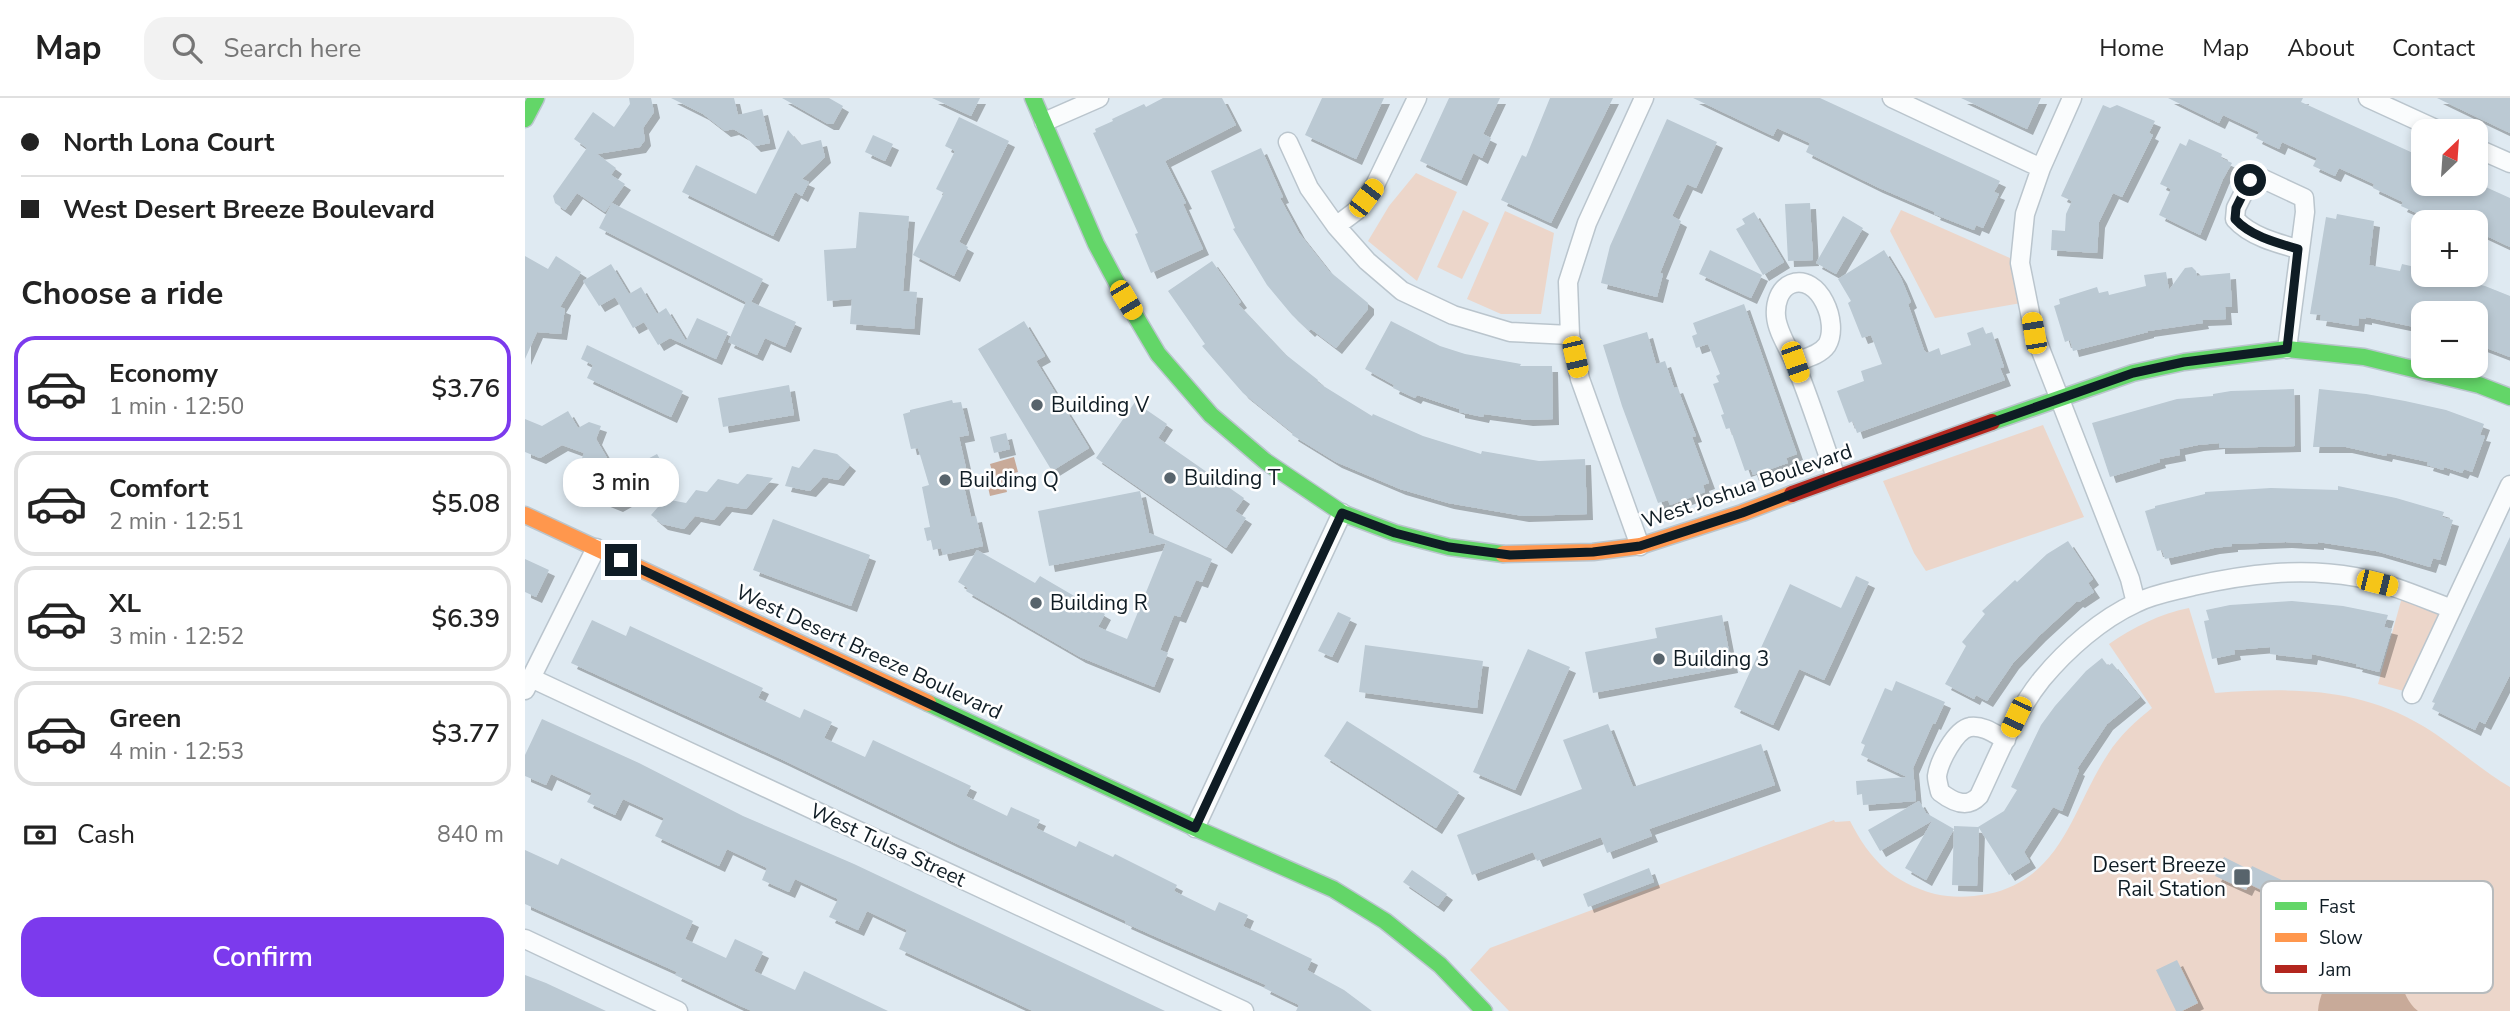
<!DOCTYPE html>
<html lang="en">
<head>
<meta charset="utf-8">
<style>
  body { margin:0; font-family:"Nunito Sans",sans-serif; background:#f2f2f2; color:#222; height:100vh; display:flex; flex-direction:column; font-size:26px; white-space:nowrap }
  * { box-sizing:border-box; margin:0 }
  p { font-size:23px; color:#767676 }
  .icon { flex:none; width:38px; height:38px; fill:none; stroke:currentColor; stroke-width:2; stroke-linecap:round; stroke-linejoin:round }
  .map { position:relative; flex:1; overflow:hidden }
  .panel { display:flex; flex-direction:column; background:#fff; width:525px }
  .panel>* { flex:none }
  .banner { display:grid; align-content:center; height:154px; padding:0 21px; background:#fff }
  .needle { width:46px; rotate:25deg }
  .controls { position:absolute; left:1886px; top:21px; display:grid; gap:14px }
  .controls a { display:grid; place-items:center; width:77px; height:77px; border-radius:14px; background:#fff; box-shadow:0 4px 10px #0003; font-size:35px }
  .end { position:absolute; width:32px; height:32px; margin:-16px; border:9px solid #0f1c24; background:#fff; box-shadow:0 0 0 4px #fff }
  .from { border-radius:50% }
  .bubble { position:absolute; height:49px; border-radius:21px; background:#fff; box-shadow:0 4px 10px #0003; font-size:23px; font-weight:600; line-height:49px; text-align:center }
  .car { position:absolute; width:21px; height:42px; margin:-21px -10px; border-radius:9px; box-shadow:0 0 5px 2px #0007; background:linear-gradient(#f5c518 24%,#345 0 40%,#f5c518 0 76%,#345 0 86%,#f5c518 0) }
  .banner b { display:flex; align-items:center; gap:24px; height:66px; font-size:26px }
  .banner b+b { border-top:2px solid #e0e0e0 }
  .banner i { width:18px; height:18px; background:#222 }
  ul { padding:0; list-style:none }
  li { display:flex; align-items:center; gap:21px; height:105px; margin:0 14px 10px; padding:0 7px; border:4px solid #e0e0e0; border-radius:21px }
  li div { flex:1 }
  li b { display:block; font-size:26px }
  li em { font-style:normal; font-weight:600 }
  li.active { border-color:#7c3aed }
  li>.icon { width:63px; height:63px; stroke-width:1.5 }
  h2 { padding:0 21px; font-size:32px; line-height:84px }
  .pay { display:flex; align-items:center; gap:18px; height:77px; padding:0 21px; font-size:26px }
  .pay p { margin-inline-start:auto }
  .cta { display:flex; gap:14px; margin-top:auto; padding:14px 21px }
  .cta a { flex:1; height:80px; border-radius:21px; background:#7c3aed; color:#fff; font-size:28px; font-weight:600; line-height:80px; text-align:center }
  header { display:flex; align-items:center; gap:42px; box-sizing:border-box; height:98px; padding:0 35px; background:#fff; border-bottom:2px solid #e0e0e0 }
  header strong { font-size:33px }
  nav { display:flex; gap:38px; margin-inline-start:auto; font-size:24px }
  .search { width:490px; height:63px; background:#f2f2f2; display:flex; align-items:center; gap:18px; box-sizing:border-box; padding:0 24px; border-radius:21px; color:#767676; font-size:26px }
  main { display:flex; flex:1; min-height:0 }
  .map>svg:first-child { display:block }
  .green { fill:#ecd6ca }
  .water { fill:#c8aa99 }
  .building { fill:#bbc9d3; filter:url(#shadow) }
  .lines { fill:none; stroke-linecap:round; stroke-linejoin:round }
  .street-casing { stroke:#bac5cd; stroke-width:21 }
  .fast-casing { stroke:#bac5cd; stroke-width:19 }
  .slow-casing { stroke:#bac5cd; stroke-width:19 }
  .jam-casing { stroke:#bac5cd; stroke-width:19 }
  .street { stroke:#fafcfd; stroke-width:18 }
  .fast { stroke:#63d668; stroke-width:16 }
  .slow { stroke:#ff974d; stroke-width:16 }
  .jam { stroke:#b3261e; stroke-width:16 }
  .route { stroke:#0f1c24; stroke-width:9 }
  .poi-dot { fill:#58646c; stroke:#fff; stroke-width:2.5 }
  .labels { text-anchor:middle; stroke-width:5; stroke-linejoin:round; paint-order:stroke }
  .poi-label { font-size:21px; fill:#0f1c24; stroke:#fff; text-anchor:start }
  .street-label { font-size:21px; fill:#0f1c24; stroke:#fff }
  .key { fill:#fff; stroke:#b7bbbd; stroke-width:2 }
  .key-label { font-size:19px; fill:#0f1c24 }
</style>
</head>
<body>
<header>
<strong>Map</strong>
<div class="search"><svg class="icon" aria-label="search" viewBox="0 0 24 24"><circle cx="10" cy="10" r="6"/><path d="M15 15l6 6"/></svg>Search here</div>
<nav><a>Home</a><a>Map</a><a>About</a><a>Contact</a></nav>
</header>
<main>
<section class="panel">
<div class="banner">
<b><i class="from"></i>North Lona Court</b>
<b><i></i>West Desert Breeze Boulevard</b>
</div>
<h2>Choose a ride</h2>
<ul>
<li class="active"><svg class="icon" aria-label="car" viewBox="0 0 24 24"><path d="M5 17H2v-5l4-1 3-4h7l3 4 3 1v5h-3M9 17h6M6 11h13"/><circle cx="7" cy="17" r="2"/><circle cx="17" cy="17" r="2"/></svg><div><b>Economy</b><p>1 min · 12:50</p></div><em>$3.76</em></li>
<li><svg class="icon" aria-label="car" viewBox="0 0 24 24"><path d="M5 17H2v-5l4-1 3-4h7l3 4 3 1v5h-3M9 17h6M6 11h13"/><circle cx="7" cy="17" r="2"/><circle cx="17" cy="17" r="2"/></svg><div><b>Comfort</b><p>2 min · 12:51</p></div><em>$5.08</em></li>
<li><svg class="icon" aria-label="car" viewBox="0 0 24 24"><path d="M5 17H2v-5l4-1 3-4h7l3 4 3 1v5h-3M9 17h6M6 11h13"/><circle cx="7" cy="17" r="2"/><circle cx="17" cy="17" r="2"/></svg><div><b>XL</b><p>3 min · 12:52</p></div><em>$6.39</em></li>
<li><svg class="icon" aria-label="car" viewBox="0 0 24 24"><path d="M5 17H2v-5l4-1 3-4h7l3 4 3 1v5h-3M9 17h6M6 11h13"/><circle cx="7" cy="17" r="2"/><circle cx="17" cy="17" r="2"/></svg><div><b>Green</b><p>4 min · 12:53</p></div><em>$3.77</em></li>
</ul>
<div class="pay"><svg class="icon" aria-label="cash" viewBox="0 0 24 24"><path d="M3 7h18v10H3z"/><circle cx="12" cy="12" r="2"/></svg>Cash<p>840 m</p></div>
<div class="cta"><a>Confirm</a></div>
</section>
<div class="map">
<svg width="1985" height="913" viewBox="0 0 1985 913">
  <defs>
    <filter id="shadow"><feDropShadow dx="6" dy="6" stdDeviation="0" flood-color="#0004"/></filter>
  </defs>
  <rect width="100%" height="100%" fill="#dfeaf2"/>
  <path class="green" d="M891 75 932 94 892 183 843 143 864 108Z
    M938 112 964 125 937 181 912 169Z
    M1376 112 1494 164 1502 204 1410 220 1365 133Z
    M980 113 1029 135 1016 216H976L942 201Z
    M1518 327 1559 419 1401 473 1389 455 1358 383Z
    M1879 492 1927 511 1886 595 1853 586Z
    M1664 510 1690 595C1765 590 1831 588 1898 628 1928 646 1954 671 1985 689V913H984L945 872 965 850 1309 722 1310 724 1325 723C1345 762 1367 784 1410 796 1428 800 1446 799 1463 796 1538 780 1547 710 1583 656 1595 637 1611 623 1627 610L1584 546C1609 529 1634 516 1664 510Z"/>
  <path class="water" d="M489 359 493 374 478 378 482 394 465 398 461 380 468 377 465 366Z
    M1848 861C1882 866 1871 896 1893 913H1793C1796 882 1817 863 1848 861Z"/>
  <path class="building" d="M104 0H126L129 14 118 30 120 42 115 49 72 56 91 70 86 77 100 86 80 114 52 95 40 112 30 105 28 98 62 50 49 41 68 14 89 29 105 6Z
    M146 0H209L213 17 237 11 245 45 230 48 219 37 208 31 200 33 178 16Z
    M257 0H304L318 8 308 26H303Z
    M407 0H455L446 18Z
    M638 0H697L711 27 640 63 661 105 658 106 678 151 626 175 610 136 613 135 568 35 571 34 570 31 588 23 587 21 619 6 621 9Z
    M797 0H859L831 61 780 37Z
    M924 0H975L958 36 966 40 957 60 948 55 936 82 895 63Z
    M1025 0H1088L1026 125 976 102 997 57 1001 59Z
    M1168 0H1295L1475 83 1469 94 1474 96 1458 130 1451 127 1449 132 1409 116 1410 114 1352 89 1281 54 1285 45 1252 30 1248 38Z
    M1436 0H1516L1502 31Z
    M1643 0H1778L1776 4 1899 60V86H1954L1985 100V149L1951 133V124H1912L1876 108 1878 104 1848 90 1849 86 1814 70 1810 78 1788 68 1792 60 1757 44 1754 51 1731 40 1734 34 1698 17 1694 25Z
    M1912 0H1985V35L1964 25Z
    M1578 7 1585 10 1592 7 1630 23 1624 35 1628 37 1597 99 1588 95 1574 124 1572 155 1526 152 1527 132 1540 133 1541 116 1547 103 1536 98Z
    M434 19 484 43 434 144 443 149 429 178 388 157 419 95 411 91 430 53 420 48Z
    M1142 21 1192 44 1171 90 1162 86 1147 118 1156 123 1135 175 1138 176 1132 199 1076 185 1085 148Z
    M263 32 276 47 296 42 300 59 277 81 284 84 277 98 270 94 248 138 157 94 171 67 231 96Z
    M348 37 368 46 360 63 340 54Z
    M1664 41 1697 56 1696 60 1707 65 1698 81 1675 137 1634 117 1646 91 1635 86 1655 45 1661 48Z
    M736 50 758 99 755 100 774 135 804 173 843 205V211L811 250 786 231 784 233 767 217 742 187 708 131 710 130 686 73Z
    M87 105 238 181 226 204 271 224 260 249 240 240 232 257 203 244 221 204 74 130Z
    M1285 105 1288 162 1263 163 1260 106Z
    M334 114 384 118 378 193 392 194 389 231 325 226 327 201 302 203 299 152 331 150Z
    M1229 114 1259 164 1238 177 1211 131 1220 126 1217 121Z
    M1812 116 1849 123 1844 167 1875 173 1877 166 1899 171V177H1917L1960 188 1985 198V259L1951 246V215H1899V231L1841 219V221L1834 220 1833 228 1795 222 1796 217 1785 216 1801 119 1811 121Z
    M1318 118 1338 130 1311 176 1291 165Z
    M1185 152 1237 177 1226 200 1174 176Z
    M1359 152 1376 180 1386 204 1383 206 1399 252 1402 255 1414 250 1416 257 1446 247 1442 235 1458 229 1461 236 1467 234 1479 269 1475 270 1480 282 1332 335 1328 323 1324 325 1312 293 1339 283 1336 273 1357 266 1346 237 1337 240 1323 205 1326 203 1313 181Z
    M0 158 23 171 31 158 56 174 35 209 40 211 36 236 12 234 0 261Z
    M687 163 716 204 713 206 760 256 793 282 792 284 847 318 848 316 898 338 956 356 957 353 1014 363 1060 361 1062 416 998 418 923 405 875 391 811 364 767 337 768 335 718 295 677 248 680 246 643 193Z
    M86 166 104 196 116 189 132 216 141 210 161 243 172 220 203 234 191 261 145 240 133 247 119 224 108 230 90 199 74 208 58 183Z
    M1667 169 1671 173 1672 178 1705 175 1707 209H1700L1701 221 1677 222 1678 225 1623 233V234L1548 253 1545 242 1540 244 1529 208 1535 206 1534 201 1572 189 1574 195 1583 193 1584 197 1621 188 1619 177 1641 174 1644 192 1660 170Z
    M1219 206 1272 356 1261 360 1263 365 1228 377 1226 371 1220 373 1205 330 1201 331 1196 317 1199 316 1188 286 1194 284 1191 278 1195 276 1183 246 1171 250 1167 238 1172 236 1168 225Z
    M499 223 520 258 511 263 564 350 527 373 453 251Z
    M866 223 915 248 940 256 996 266 995 268H1027L1028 321 1002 322 959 316 958 319 934 314V311L892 297 890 300 868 290 869 287 840 271Z
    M1122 234 1131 266 1140 263 1149 290 1152 289 1171 338 1167 339 1184 385 1178 387 1180 394 1145 407 1143 402 1133 405 1097 308 1078 247Z
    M62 247 158 293 146 319 62 280 68 267 56 261Z
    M264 287 269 317 198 329 193 300Z
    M1769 291 1770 348 1694 350V345L1673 347 1654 351 1655 357 1634 361 1635 364 1585 379 1567 325 1652 301 1688 298V296L1706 293Z
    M1794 291 1841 296 1880 303 1921 312 1959 326 1955 337 1960 338 1947 374 1939 371 1937 375 1919 369 1918 372 1902 367 1903 364 1862 355 1861 358 1821 349H1788Z
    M427 302 428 305 436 304 444 337 434 339 441 370 435 371 446 419 451 418 458 448 418 457 416 450 408 452 406 442 402 443 399 430 405 429 397 389 404 387 393 350 386 351 378 316 385 314V312Z
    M610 304 642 326 633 340 719 400 710 413 721 420 701 450 571 360Z
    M43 313 53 330 64 324 76 328 71 341 92 377 132 356 144 377 126 388 114 383 108 399 92 408 67 398 58 384 49 381 59 355 37 347 15 360 0 354V321L17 328Z
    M481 335 485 351 469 355 465 339Z
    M289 351 312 356 325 367 313 382 298 379 285 393 260 388 267 368 274 370Z
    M222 376 248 380 221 411 201 408 189 422 170 418 159 431 137 426 126 417 140 401 161 405 171 392 182 394 193 381 213 386Z
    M1813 388 1871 400 1919 414 1917 419 1928 422 1915 462 1908 460 1905 469 1851 453 1793 444V446L1761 444 1707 446V448L1689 450 1640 461 1637 452 1632 453 1620 413 1630 410V408L1680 396V394L1746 390 1813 392Z
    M615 393 624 435 687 461 677 484 671 482 655 519 649 517 635 552 643 555 629 589 555 559 441 493 443 490 433 484 452 452 510 485 515 478 580 516 573 529 602 541 641 445 524 468 513 413Z
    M248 421 345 457 326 508 228 472Z
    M1985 439V577L1960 626 1954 623 1950 632 1907 611 1910 605 1907 604Z
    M1543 443 1568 481 1563 485 1569 494 1554 504 1552 503 1515 537 1488 565 1462 603 1451 597 1449 601 1420 586 1441 548 1437 544 1460 516 1457 513 1490 482 1492 484 1522 456Z
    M0 461 24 472 11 499 0 494Z
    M1331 478 1344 484 1299 582 1274 571 1248 627 1209 609 1265 486 1316 510Z
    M1767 503 1818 508 1863 517 1859 529 1867 531 1854 574 1831 568 1832 566 1787 556 1786 561 1745 556V549L1709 552 1710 556 1687 561 1679 523 1684 522 1681 512 1705 507Z
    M813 514 826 520 807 559 793 553Z
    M1197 517 1207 569 1068 595 1060 554 1132 540 1130 530Z
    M67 522 101 538 105 528 238 590 233 600 275 620 279 611 307 624 299 640 340 659 348 642 446 688 441 698 482 718 486 709 515 722 511 730 551 749 554 743 588 759 590 756 652 787 649 793 690 813 694 804 723 817 718 828 787 861 782 872 819 892 847 913H771L774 907 739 890 741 887 629 838 600 825 601 823 428 744 256 661 46 565Z
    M840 547 958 563 952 610 834 594Z
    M1003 551 1045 569 990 692 948 674Z
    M1577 560 1583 568 1587 565 1615 599 1582 626 1552 671 1554 672 1537 713 1528 709 1499 754 1505 764 1484 777 1454 730 1452 788 1427 787 1429 731 1401 782 1380 770 1407 723 1355 753 1343 732 1394 703 1401 715 1429 731V728L1453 729 1479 713 1492 692 1486 689 1516 627 1530 608 1561 573Z
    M1371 583 1420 604 1410 626 1408 625 1388 670 1391 703 1338 707 1337 696 1332 697 1331 683 1382 679 1336 657 1340 647 1336 645 1360 590 1367 593Z
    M17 621 114 665 218 718 329 766 640 913H508L374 851 382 832 342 813 333 832 304 819 313 801 270 781 264 794 237 782 242 770 202 751 194 768 130 738 139 720 98 701 90 717 62 704 67 695 26 676 21 687 0 678V657Z
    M822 623 934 694 911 730 799 658Z
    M1083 626 1108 689 1236 646 1250 687 1124 731 1127 738 1082 755 1076 739 1012 763 1008 754 947 777 932 737 1057 691 1038 642Z
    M0 752 33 767 36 760 168 823 160 841 201 860 210 841 238 854 229 873 270 892 279 873 363 913H227L213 907 150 877 152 874 0 806Z
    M1699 759 1725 772 1727 768 1765 786 1758 802 1724 786 1721 792 1690 778Z
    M1124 770 1129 784 1063 809 1058 796Z
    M887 772 922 796 913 808 878 784Z
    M1652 862 1673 905 1657 913H1651L1631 872Z
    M0 877 21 885 81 913H0Z"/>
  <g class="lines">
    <defs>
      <path id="street" d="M1367 0 1516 70
        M1547 0 1516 70 1500 116 1495 165 1509 235 1605 481 1611 505
        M1843 0 1915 33
        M519 24 574 0
        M763 44 784 90 811 128 842 163 877 193 928 217 985 234 1045 237
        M1951 50 1985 65
        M811 128 831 113 850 87 892 0
        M1762 251 1780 114 1779 100 1734 79 1725 82 1711 110 1710 121C1725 138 1751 145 1773 151
        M1270 264C1281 260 1295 257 1302 247 1315 225 1294 175 1266 186 1254 191 1250 206 1251 218 1252 233 1263 249 1269 263 1285 301 1297 341 1311 379
        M1115 448 1055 281 1045 237 1043 184 1062 125 1119 0
        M6 580 719 913
        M0 592 71 450
        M1887 596 1985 387
        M1481 642C1470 636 1458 627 1445 629 1430 632 1414 664 1412 678 1412 683 1414 689 1415 694 1428 704 1442 711 1454 698 1473 658 1489 616 1517 581 1542 551 1576 521 1611 505 1629 496 1649 493 1668 488 1722 476 1775 469 1831 479 1864 485 1895 499 1927 511
        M670 730 817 415
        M0 841 153 913"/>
      <path id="fast" d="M508 0 571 146 601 202 633 256 686 317 740 363 817 415 870 435 924 449 978 456
        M0 21 11 0
        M1467 324 1608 275 1659 264 1762 251 1839 259 1954 287 1985 299
        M403 605 670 730 808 791 860 823 915 867 959 913"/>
      <path id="slow" d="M0 417 403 605
        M978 456 1068 454 1115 448 1217 415 1267 396"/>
      <path id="jam" d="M1267 396 1467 324"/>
    </defs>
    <use href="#street" class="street-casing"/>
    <use href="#fast" class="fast-casing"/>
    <use href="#slow" class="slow-casing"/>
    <use href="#jam" class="jam-casing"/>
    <use href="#street" class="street"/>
    <use href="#fast" class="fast"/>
    <use href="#slow" class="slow"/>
    <use href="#jam" class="jam"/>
  </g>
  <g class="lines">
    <path class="route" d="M96 462 670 730 817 415 870 435 924 449 985 457 1068 454 1115 448 1217 415 1311 379 1608 275 1659 264 1762 251 1773 151C1752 145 1725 138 1710 121L1711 110 1725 82"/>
  </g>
  <g class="poi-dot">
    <circle cx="512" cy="307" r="7"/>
    <circle cx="645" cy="380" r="7"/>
    <circle cx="420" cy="382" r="7"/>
    <circle cx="511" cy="505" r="7"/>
    <circle cx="1134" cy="561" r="7"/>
    <rect x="1708" y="770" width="18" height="18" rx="3.5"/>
  </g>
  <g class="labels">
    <g class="poi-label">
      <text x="526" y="314">Building V</text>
      <text x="659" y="387">Building T</text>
      <text x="434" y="389">Building Q</text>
      <text x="525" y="512">Building R</text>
      <text x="1148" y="568">Building 3</text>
      <text x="1701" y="774" text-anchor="end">Desert Breeze<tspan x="1701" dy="24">Rail Station</tspan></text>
    </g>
    <g class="street-label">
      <text transform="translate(1222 388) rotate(-19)" y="7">West Joshua Boulevard</text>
      <text transform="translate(344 554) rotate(25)" y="7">West Desert Breeze Boulevard</text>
      <text transform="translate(363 747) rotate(25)" y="7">West Tulsa Street</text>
    </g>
  </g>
  <rect x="1736" y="783" width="232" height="112" rx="10" class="key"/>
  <rect x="1750" y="804" width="32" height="8" fill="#63d668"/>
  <rect x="1750" y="835" width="32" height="9" fill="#ff974d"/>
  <rect x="1750" y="867" width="32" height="8" fill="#b3261e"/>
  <g class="key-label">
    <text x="1794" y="815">Fast</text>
    <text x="1794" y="846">Slow</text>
    <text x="1794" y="878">Jam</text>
  </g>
</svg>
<div class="controls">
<a><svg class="needle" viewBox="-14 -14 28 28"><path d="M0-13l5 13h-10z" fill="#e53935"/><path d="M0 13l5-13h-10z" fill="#767676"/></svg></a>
<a>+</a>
<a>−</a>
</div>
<i class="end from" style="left:1725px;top:82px"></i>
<i class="end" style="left:96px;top:462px"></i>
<div class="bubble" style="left:38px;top:360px;width:116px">3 min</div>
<i class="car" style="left:841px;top:100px;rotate:37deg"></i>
<i class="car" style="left:601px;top:202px;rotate:149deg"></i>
<i class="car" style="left:1509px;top:235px;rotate:350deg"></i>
<i class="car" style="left:1050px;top:259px;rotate:167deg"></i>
<i class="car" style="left:1270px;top:264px;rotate:161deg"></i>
<i class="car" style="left:1852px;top:485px;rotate:104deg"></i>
<i class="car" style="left:1491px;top:619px;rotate:205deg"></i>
</div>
</main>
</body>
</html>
